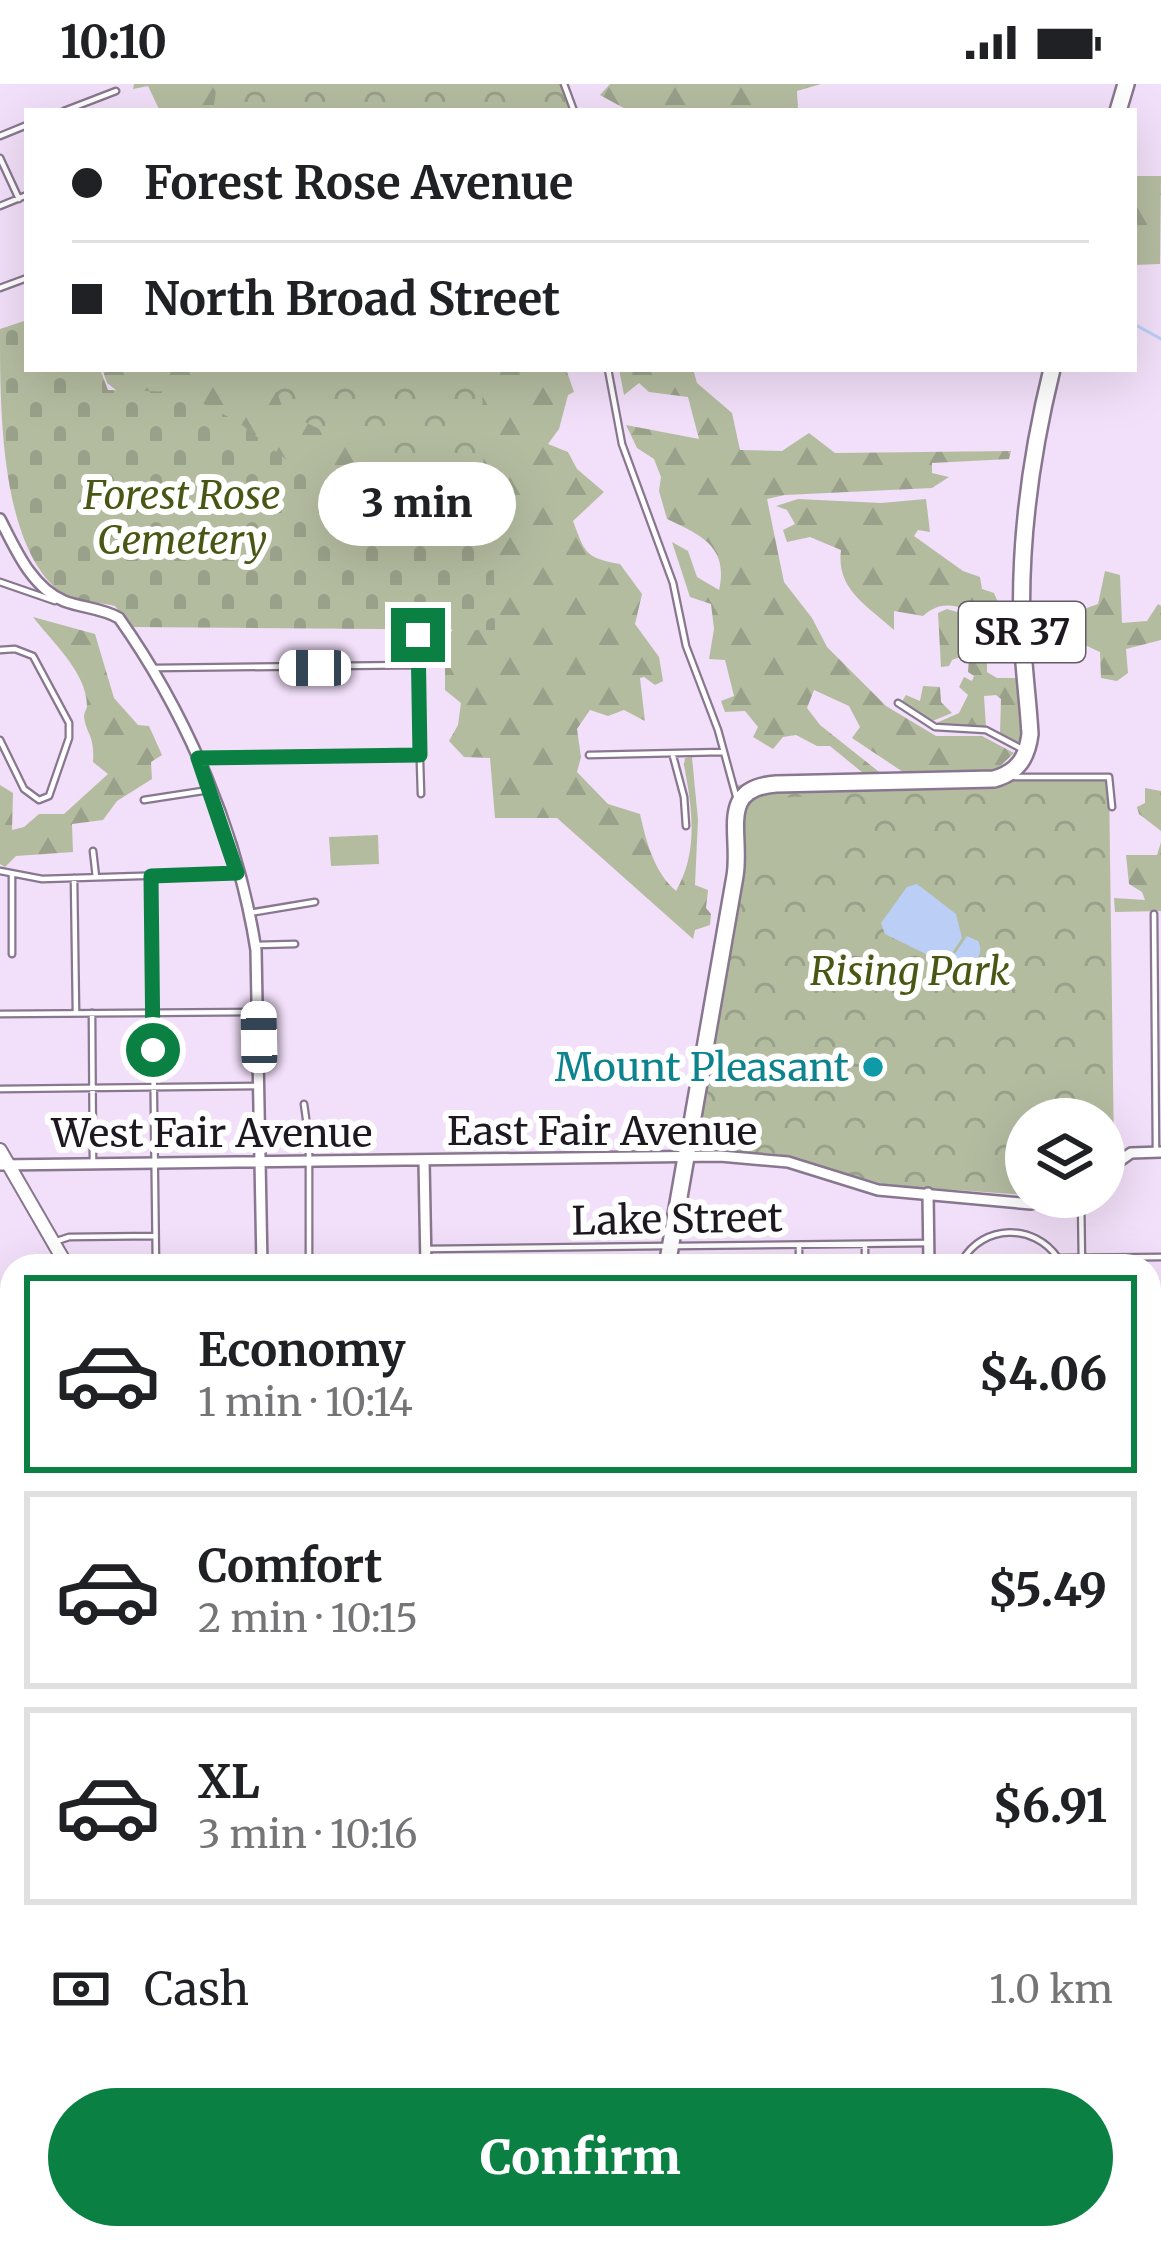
<!DOCTYPE html>
<html lang="en">
<head>
<meta charset="utf-8">
<style>
  body { margin:0; font-family:Merriweather,serif; background:#f6f6f6; color:#202124; height:100vh; display:flex; flex-direction:column; font-size:45px; white-space:nowrap }
  * { box-sizing:border-box; margin:0 }
  p { font-size:39px; color:#757577 }
  .icon { flex:none; width:66px; height:66px; fill:none; stroke:currentColor; stroke-width:2; stroke-linecap:round; stroke-linejoin:round }
  .map { position:relative; flex:1; overflow:hidden }
  .side { position:absolute; left:0px; top:1170px; width:1161px; height:996px; display:flex; flex-direction:column; background:#fff; border-radius:36px 36px 0 0; box-shadow:0 12px 48px #0002 }
  .side>* { flex:none }
  .hud { position:absolute; left:24px; top:24px; width:1113px; height:264px; border-radius:0px; box-shadow:0 12px 48px #0002; display:grid; align-content:center; height:264px; padding:0 48px; background:#fff }
  .buttons { position:absolute; left:1005px; top:1014px; display:grid; gap:24px }
  .buttons a { display:grid; place-items:center; width:120px; height:120px; border-radius:50%; background:#fff; box-shadow:0 12px 48px #0002; font-size:60px }
  .end { position:absolute; width:54px; height:54px; margin:-27px; border:15px solid #0b8043; background:#fff; box-shadow:0 0 0 6px #fff }
  .from { border-radius:50% }
  .bubble { position:absolute; height:84px; border-radius:42px; background:#fff; box-shadow:0 12px 48px #0002; font-size:39px; font-weight:800; line-height:84px; text-align:center }
  .car { position:absolute; width:36px; height:72px; margin:-36px -18px; border-radius:15px; box-shadow:0 0 9px 3px #0007; background:linear-gradient(#fff 24%,#345 0 40%,#fff 0 76%,#345 0 86%,#fff 0) }
  .hud b { display:flex; align-items:center; gap:42px; height:114px; font-size:45px }
  .hud b+b { border-top:3px solid #e0e0e0 }
  .hud i { width:30px; height:30px; background:#202124 }
  ul { padding:21px 0 0; list-style:none }
  li { display:flex; align-items:center; gap:36px; height:198px; margin:0 24px 18px; padding:0 24px; border:6px solid #e0e0e0; border-radius:0px }
  li div { flex:1 }
  li b { display:block; font-size:45px }
  li em { font-style:normal; font-weight:800 }
  li.current { border-color:#0b8043 }
  li>.icon { width:108px; height:108px; stroke-width:1.5 }
  .pay { display:flex; align-items:center; gap:30px; height:132px; padding:0 48px; font-size:45px }
  .pay p { margin-inline-start:auto }
  .primary-button { display:flex; gap:24px; margin-top:auto; padding:24px 48px }
  .primary-button a { flex:1; height:138px; border-radius:72px; background:#0b8043; color:#fff; font-size:48px; font-weight:800; line-height:138px; text-align:center }
  .status { display:flex; justify-content:space-between; align-items:center; height:84px; padding:0 60px; background:#fff; direction:ltr }
  .status svg { height:33px; fill:currentColor }
  .map>svg:first-child { display:block }
  .forest { fill:url(#forest-firs) }
  .cemetery { fill:url(#cemetery-stones) }
  .park { fill:url(#park-crowns) }
  .pitch { fill:#b4bca0 }
  .water { fill:#bacef6 }
  .lines { fill:none; stroke-linecap:round; stroke-linejoin:round }
  .stream { stroke:#bacef6; stroke-width:3 }
  .street-casing { stroke:#88778e; stroke-width:9 }
  .secondary-casing { stroke:#88778e; stroke-width:14 }
  .primary-casing { stroke:#88778e; stroke-width:16 }
  .highway-casing { stroke:#88778e; stroke-width:20 }
  .street { stroke:#fff; stroke-width:4.5 }
  .secondary { stroke:#fff; stroke-width:9 }
  .primary { stroke:#fff; stroke-width:12 }
  .highway { stroke:#fff; stroke-width:15 }
  .route { stroke:#0b8043; stroke-width:15 }
  .culture-dot { fill:#0f9aa8; stroke:#fff; stroke-width:4.5 }
  .labels { text-anchor:middle; stroke-width:12; stroke-linejoin:round; paint-order:stroke }
  .shield { fill:#fff; stroke:#625d64; stroke-width:3 }
  .shield-label { font-size:36px; font-weight:bold; fill:#1e1821 }
  .park-label { font-size:39px; font-style:italic; fill:#4a5714; stroke:#fff }
  .culture-label { font-size:39px; fill:#0d838f; stroke:#fff; text-anchor:end }
  .street-label { font-size:39px; fill:#1e1821; stroke:#fff }
</style>
</head>
<body>
<div class="status"><b>10:10</b><svg viewBox="0 0 49 12"><path d="M0 12V9h3v3zM5 12V6h3v6zM10 12V3h3v9zM15 12V0h3v12zM26 1h20v11H26zM47 4h2v5h-2z"/></svg></div>
<div class="map">
<svg width="1161" height="2166" viewBox="0 0 1161 2166">
  <defs>
    <pattern id="forest-firs" width="22" height="20" patternUnits="userSpaceOnUse" patternTransform="scale(3)"><rect width="22" height="20" fill="#b4bca0"/><path d="M5 1l3.5 6h-7zM16 11l3.5 6h-7z" fill="#9aa18a"/></pattern>
    <pattern id="cemetery-stones" width="16" height="16" patternUnits="userSpaceOnUse" patternTransform="scale(3)"><rect width="16" height="16" fill="#b4bca0"/><path d="M2 7V4a2 2 0 0 1 4 0v3zM10 15v-3a2 2 0 0 1 4 0v3z" fill="#9aa18a"/></pattern>
    <pattern id="park-crowns" width="20" height="18" patternUnits="userSpaceOnUse" patternTransform="scale(3)"><rect width="20" height="18" fill="#b4bca0"/><path d="M2 6a3 3 0 1 1 6 0M12 15a3 3 0 1 1 6 0" fill="none" stroke="#9aa18a"/></pattern>
  </defs>
  <rect width="100%" height="100%" fill="#f2dff9"/>
  <path class="forest" d="M134 0H263L257 27H160L148 2 133 5Z
    M610 0H821L797 7 798 27H629L600 11Z
    M1134 92H1161L1160 180 1134 181Z
    M102 285H566L574 308 568 311 559 345 548 360 568 368 577 385 604 408 573 437C585 469 585 474 620 480L642 510 635 540 659 573 663 597 655 601 644 593 640 594 645 637 624 626 608 632 590 626 577 645 581 673 577 688 608 720 640 730C646 757 654 788 676 807 699 767 692 724 684 681L685 674 692 673 698 736 695 801 708 806 706 824 711 830 710 841 695 846 693 855 557 734H495L490 674 464 673 449 657 458 641 461 619 445 606V555L456 542 303 386 121 310 107 299Z
    M619 285H693L697 299 732 329 740 366 782 367 809 349 835 369 1011 367 1009 375 932 379V389L949 393 932 404 785 411 767 415 784 498 812 534 827 563 886 622 936 652H982L1014 669 993 689 906 690 852 654 860 643 849 622 814 606 807 624 820 641 883 691 863 689 830 662H817L796 651 783 653 773 665 753 653 758 643 745 627 725 628 721 617 734 612 725 576 709 575 714 545 711 520 690 513 672 458 688 467 697 493 719 506C729 462 700 451 667 435L659 407 661 393 654 375 637 364 626 341 699 355 688 313 649 308 639 299 624 311Z
    M798 415 881 419 926 415 930 448 918 446 914 452 963 487 980 493 982 505 994 509 1000 523 995 528 987 522 985 526 990 532 1018 538 1019 568C995 549 957 500 923 532L894 527V546C866 521 836 505 841 466L810 453 787 458 783 446 795 440 787 426 776 422Z
    M1105 487 1120 491 1122 539 1147 537 1158 520 1161 522V556L1126 565 1128 589 1117 597 1101 594 1100 568 1087 562H1074L1072 529 1098 520Z
    M947 525 967 531 960 540 968 551 982 539 996 551 984 562 1000 553 1012 576 987 577V588L997 594H1022C1024 616 1013 636 1026 656L1023 664 1000 649 1001 615 996 611 984 612 986 643 944 644 934 640 959 629 968 611 959 603 964 593 972 597 974 592 968 588 969 574 976 567 952 576 949 582 941 583 938 529Z
    M33 533 95 550 114 614 138 641 149 642 162 671 151 678 152 695 117 717 103 736 72 740 73 768 16 772 5 783 0 780V701L13 709 12 746 24 743 39 730H64L108 690 93 678C95 650 86 651 84 632 84 628 87 625 87 622 87 588 51 557 33 533Z
    M923 602 940 603 941 618 952 629 930 638 901 619 906 611 920 617Z
    M1145 704 1161 707V747L1139 730 1137 723 1145 719Z
    M1161 758V827L1115 828 1114 814 1145 816 1142 808 1129 800 1126 771H1157Z"/>
  <path class="cemetery" d="M27 236V285H100L108 306 181 308 238 338 293 381 388 388 493 422 495 546 132 543 115 522C98 518 76 517 60 508 0 460 0 326 0 245Z
    M1149 2047H1161V2166H1114V2154H1149Z"/>
  <path class="park" d="M217 0H564L574 27H207L214 21Z
    M220 285H482L484 418H435L434 400 284 328 277 308Z
    M1109 695 1114 1070 1104 1076V1035H1026V1111L887 1101 778 1070 686 1065 706 956 736 733 730 701Z
    M12 1594V1783L0 1784V1595Z"/>
  <path class="pitch" d="M838 710 843 775 757 782 752 716Z
    M378 751 379 780 331 782 329 753Z"/>
  <path class="water" d="M917 800 956 830 962 854 948 875H936L885 850 881 839 907 803Z
    M967 852 978 857C984 868 977 877 969 886L957 884 950 877Z"/>
  <g class="lines">
    <path class="stream" d="M1134 240 1161 255"/>
    <defs>
      <path id="street" d="M564 0 574 27
        M64 27 116 7
        M0 52 27 41
        M0 74 19 115
        M0 122 27 111
        M0 204 27 194
        M608 285 622 360 673 499 686 562 718 646 736 712
        M0 498 55 517
        M416 548 421 710
        M0 566 15 565 33 572 69 639V654L49 712 39 716 24 705 0 656
        M155 584 419 581
        M898 619 935 643 986 646 1022 665
        M589 671 723 668
        M673 672 684 713 686 742
        M198 674 420 671
        M1015 693H1109L1112 723
        M144 716 209 706
        M93 767 96 793
        M0 787 42 795 237 789
        M151 792 156 1182
        M74 794 76 929
        M249 829 315 818
        M1154 830 1156 1068
        M256 861 295 860
        M12 870V791
        M92 929 93 1079
        M0 930 258 928
        M0 1005 260 1002
        M304 1020 309 1056V1182
        M1081 1113 1082 1182
        M54 1158 69 1153 155 1152
        M865 1160V1182
        M799 1161V1182
        M677 1162 929 1159
        M426 1165 665 1162
        M1059 1174 1161 1173
        M932 1177H962
        M962 1177C983 1140 1034 1139 1058 1174
        M1149 1277H1161
        M1149 1480H1161
        M1149 1583 1161 1582
        M1149 1681H1161
        M1149 1956 1161 1955
        M1149 2043H1161
        M72 2154 81 2166
        M169 2154 178 2166
        M603 2154 604 2166
        M796 2154V2166
        M1024 2154 1025 2166
        M1112 2154 1113 2166
        M261 2166 274 2155
        M400 2166 470 2162 483 2166
        M525 2166 536 2154
        M949 2166 1005 2154"/>
      <path id="secondary" d="M0 435C15 464 31 503 64 517 82 524 102 524 119 534 187 630 238 750 256 866L262 1182
        M424 1077 426 1182
        M0 1081 720 1072 788 1078 878 1106 1031 1120 1063 1113
        M1104 1088 1131 1069 1161 1068
        M928 1109 929 1182
        M1149 1384 1161 1383
        M0 1402H12
        M1149 1768 1161 1767
        M0 1792 12 1791
        M343 2154 355 2166
        M441 2154V2166
        M941 2166V2154"/>
      <path id="primary" d="M0 1066 67 1182
        M1149 1866H1161
        M0 1971 12 1965"/>
      <path id="highway" d="M1118 27 1126 0
        M667 1182 735 792C742 750 717 704 776 700L994 695C1018 688 1027 674 1030 650 1028 615 1023 581 1022 546 1019 459 1031 370 1052 285
        M223 2154 226 2166"/>
    </defs>
    <use href="#street" class="street-casing"/>
    <use href="#secondary" class="secondary-casing"/>
    <use href="#primary" class="primary-casing"/>
    <use href="#highway" class="highway-casing"/>
    <use href="#street" class="street"/>
    <use href="#secondary" class="secondary"/>
    <use href="#primary" class="primary"/>
    <use href="#highway" class="highway"/>
  </g>
  <g class="lines">
    <path class="route" d="M153 966 151 792 237 789 198 674 420 671 418 551"/>
  </g>
  <circle class="culture-dot" cx="873" cy="983" r="12"/>
  <g class="labels">
    <rect class="shield" x="959" y="518" width="126" height="60" rx="9"/>
    <g class="shield-label">
      <text x="1022" y="561">SR 37</text>
    </g>
    <g class="park-label">
      <text x="182" y="425">Forest Rose<tspan x="182" dy="45">Cemetery</tspan></text>
      <text x="910" y="901">Rising Park</text>
    </g>
    <g class="culture-label">
      <text x="849" y="997">Mount Pleasant</text>
    </g>
    <g class="street-label">
      <text x="602" y="1061">East Fair Avenue</text>
      <text x="212" y="1063">West Fair Avenue</text>
      <text transform="translate(677 1135) rotate(-1)" y="14">Lake Street</text>
    </g>
  </g>
</svg>
<div class="buttons">
<a><svg class="icon" aria-label="layers" viewBox="0 0 24 24"><path d="M12 4l9 5-9 5-9-5zM3 14l9 5 9-5"/></svg></a>
</div>
<i class="end from" style="left:153px;top:966px"></i>
<i class="end" style="left:418px;top:551px"></i>
<div class="bubble" style="left:318px;top:378px;width:198px">3 min</div>
<i class="car" style="left:315px;top:584px;rotate:270deg"></i>
<i class="car" style="left:259px;top:953px;rotate:359deg"></i>
<div class="hud">
<b><i class="from"></i>Forest Rose Avenue</b>
<b><i></i>North Broad Street</b>
</div>
<section class="side">
<ul>
<li class="current"><svg class="icon" aria-label="car" viewBox="0 0 24 24"><path d="M5 17H2v-5l4-1 3-4h7l3 4 3 1v5h-3M9 17h6M6 11h13"/><circle cx="7" cy="17" r="2"/><circle cx="17" cy="17" r="2"/></svg><div><b>Economy</b><p>1 min · 10:14</p></div><em>$4.06</em></li>
<li><svg class="icon" aria-label="car" viewBox="0 0 24 24"><path d="M5 17H2v-5l4-1 3-4h7l3 4 3 1v5h-3M9 17h6M6 11h13"/><circle cx="7" cy="17" r="2"/><circle cx="17" cy="17" r="2"/></svg><div><b>Comfort</b><p>2 min · 10:15</p></div><em>$5.49</em></li>
<li><svg class="icon" aria-label="car" viewBox="0 0 24 24"><path d="M5 17H2v-5l4-1 3-4h7l3 4 3 1v5h-3M9 17h6M6 11h13"/><circle cx="7" cy="17" r="2"/><circle cx="17" cy="17" r="2"/></svg><div><b>XL</b><p>3 min · 10:16</p></div><em>$6.91</em></li>
</ul>
<div class="pay"><svg class="icon" aria-label="cash" viewBox="0 0 24 24"><path d="M3 7h18v10H3z"/><circle cx="12" cy="12" r="2"/></svg>Cash<p>1.0 km</p></div>
<div class="primary-button"><a>Confirm</a></div>
</section>
</div>
</body>
</html>
